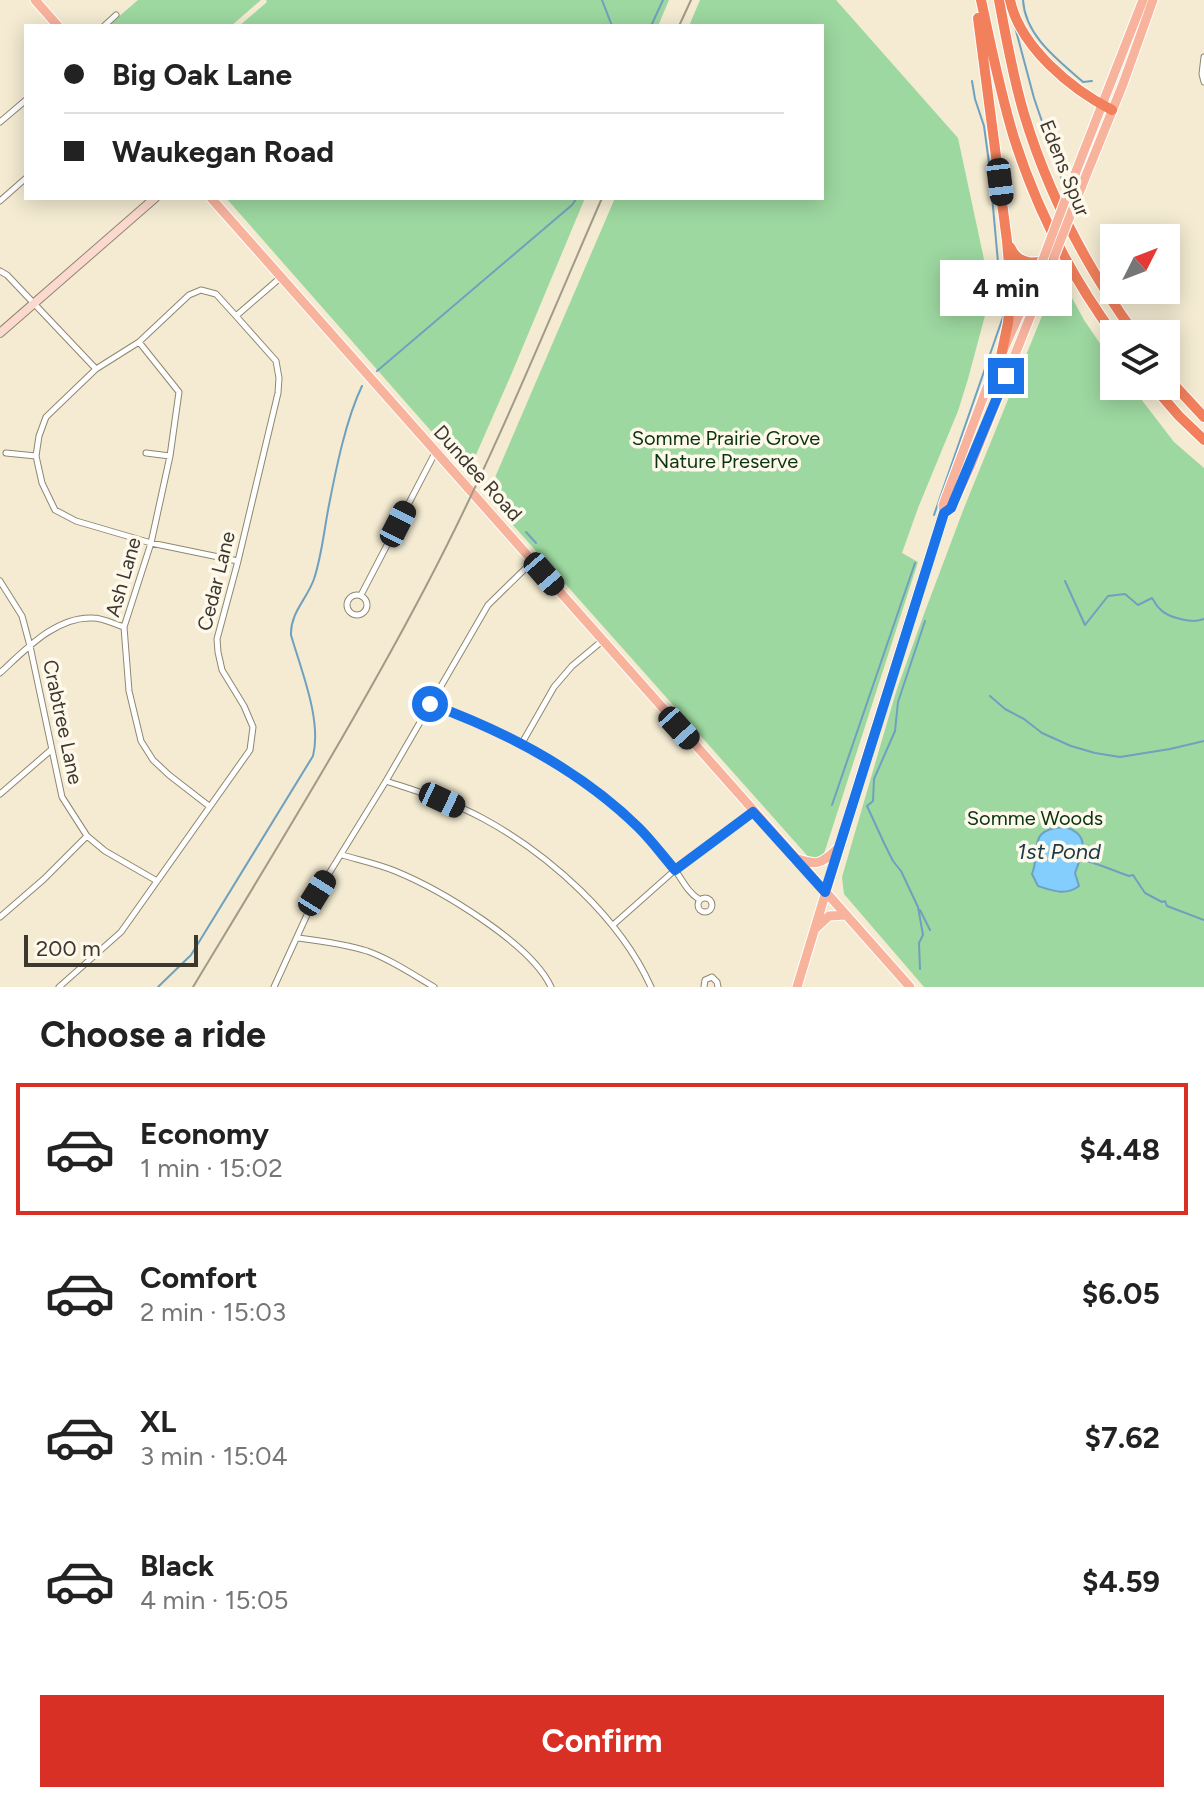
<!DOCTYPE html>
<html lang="en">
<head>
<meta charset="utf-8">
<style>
  body { margin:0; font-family:Figtree,sans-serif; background:#f6f6f6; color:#222; height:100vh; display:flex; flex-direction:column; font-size:30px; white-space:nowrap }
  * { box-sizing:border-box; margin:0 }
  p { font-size:26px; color:#767676 }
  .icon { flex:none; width:44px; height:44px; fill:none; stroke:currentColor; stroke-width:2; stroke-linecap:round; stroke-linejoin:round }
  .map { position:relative; height:987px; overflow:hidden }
  .sheet { display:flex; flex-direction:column; background:#fff; flex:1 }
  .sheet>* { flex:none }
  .top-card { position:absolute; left:24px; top:24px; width:800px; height:176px; border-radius:0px; box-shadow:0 4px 20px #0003; display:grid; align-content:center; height:176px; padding:0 40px; background:#fff }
  .needle { width:52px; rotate:48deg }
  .tools { position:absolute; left:1100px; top:224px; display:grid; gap:16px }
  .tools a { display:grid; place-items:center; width:80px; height:80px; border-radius:0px; background:#fff; box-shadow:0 4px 20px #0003; font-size:40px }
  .scale { position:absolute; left:24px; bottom:20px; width:174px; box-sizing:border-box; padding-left:8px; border:4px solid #3c382f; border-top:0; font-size:22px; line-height:28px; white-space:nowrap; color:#3c382f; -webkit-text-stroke:6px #fef9ea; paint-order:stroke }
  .end { position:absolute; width:36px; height:36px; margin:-18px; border:10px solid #1a73e8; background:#fff; box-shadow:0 0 0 4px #fff }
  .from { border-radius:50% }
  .bubble { position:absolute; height:56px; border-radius:0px; background:#fff; box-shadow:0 4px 20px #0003; font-size:26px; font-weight:700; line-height:56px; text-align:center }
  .car { position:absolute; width:24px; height:48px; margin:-24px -12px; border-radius:10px; box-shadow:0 0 6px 2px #0007; background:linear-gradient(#222 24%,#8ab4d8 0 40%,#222 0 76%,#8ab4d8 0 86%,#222 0) }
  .top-card b { display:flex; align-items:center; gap:28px; height:76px; font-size:30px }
  .top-card b+b { border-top:2px solid #e0e0e0 }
  .top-card i { width:20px; height:20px; background:#222 }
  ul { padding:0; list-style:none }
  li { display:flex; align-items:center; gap:24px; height:132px; margin:0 16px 12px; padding:0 24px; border:4px solid transparent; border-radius:0px }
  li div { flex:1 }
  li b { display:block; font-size:30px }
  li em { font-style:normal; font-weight:700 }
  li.on { border-color:#d93025 }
  li>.icon { width:72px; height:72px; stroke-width:1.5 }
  h2 { padding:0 40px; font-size:36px; line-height:96px }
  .action { display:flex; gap:16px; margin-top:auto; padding:16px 40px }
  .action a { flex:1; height:92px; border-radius:0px; background:#d93025; color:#fff; font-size:32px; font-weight:700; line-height:92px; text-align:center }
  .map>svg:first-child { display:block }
  .green { fill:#9dd8a0 }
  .water { fill:#83cefd; stroke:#6ea1bf; stroke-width:2 }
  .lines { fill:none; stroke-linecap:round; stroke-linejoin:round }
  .stream { stroke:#6ea1bf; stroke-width:2 }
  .street-casing { stroke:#8f8770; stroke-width:7 }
  .secondary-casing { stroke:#8f8770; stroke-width:10 }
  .primary-casing { stroke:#fff; stroke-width:11 }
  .highway-casing { stroke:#fff; stroke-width:12 }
  .street { stroke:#fff; stroke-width:5 }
  .secondary { stroke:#fbd9ce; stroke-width:8 }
  .primary { stroke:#f8b39d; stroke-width:9 }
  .highway { stroke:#f3805c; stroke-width:10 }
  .rail { stroke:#a19a88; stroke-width:2 }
  .primary-bridge-casing { stroke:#fff; stroke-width:11; stroke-linecap:butt }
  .primary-bridge { stroke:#f8b39d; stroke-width:9 }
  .route { stroke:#1a73e8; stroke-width:10 }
  .labels { text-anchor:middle; stroke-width:7; stroke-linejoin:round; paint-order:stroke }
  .street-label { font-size:20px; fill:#3c382f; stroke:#fef9ea }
  .park-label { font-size:20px; fill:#07330f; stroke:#fef9ea }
  .water-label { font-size:22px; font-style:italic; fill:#18394c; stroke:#fef9ea }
</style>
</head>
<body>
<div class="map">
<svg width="1204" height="987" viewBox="0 0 1204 987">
  <rect width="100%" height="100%" fill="#f4ebd2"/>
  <path class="green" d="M138 0H261L231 26H108Z
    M266 0H669L658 26H239L267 2Z
    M700 0H836L958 138 985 264 988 291 987 308 968 379 958 411 918 508 902 553 918 562 822 860 812 861 487 496 615 198H822V26H689Z
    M226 198H585L511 375 468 473Z
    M1059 274 1084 320 1114 364V386H1131L1174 442 1204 468V987H924L844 894 842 877 896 692 924 614 964 508Z"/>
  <path class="water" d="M1065 827C1092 835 1082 854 1075 873L1079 886C1066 896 1053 891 1038 886L1032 874C1042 848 1026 829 1065 827Z"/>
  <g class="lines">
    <path class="stream" d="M602 0 612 26
      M1023 0C1025 36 1058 60 1083 82L1092 81
      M651 26 663 0
      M1015 27 1034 98 1062 180
      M377 371 572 205 577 198
      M934 515 1003 317 989 163 984 126 975 99 972 81
      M526 532 536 543
      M1065 581 1085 625 1108 596 1125 594 1138 605 1152 598C1155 602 1156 606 1160 609 1168 618 1194 624 1204 619
      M990 696 1005 709 1024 719 1042 733 1071 746 1095 753 1120 757 1170 749 1204 741
      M832 805 915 563
      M1079 859C1097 863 1112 870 1129 876L1133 875 1145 893 1162 902 1165 901 1167 906 1204 920
      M920 910 930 930
      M920 969 919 943 923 935 918 907 901 871 893 861 884 843 867 806 873 801 874 779 895 731 898 702 925 621
      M158 987 191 955 313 756C322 720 301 670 291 635 290 613 307 599 314 579 322 555 324 530 329 505 336 469 346 419 362 386"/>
    <defs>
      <path id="street" d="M104 26 116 15
        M1204 57 1202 74 1204 82
        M0 122 26 100
        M0 201 26 178
        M0 271 7 275 96 369
        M139 342 179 392 170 456 151 543 124 627 129 691 141 741 153 760 169 775 209 806
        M6 453 36 456
        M146 453 170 456
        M238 561 151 543 76 521 55 510 42 483 36 456 39 436 46 417 96 369 139 342 189 295 201 290 216 294 236 316 280 278
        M0 581 22 616 30 646 62 797 87 836 105 851 157 881
        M347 605a10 10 0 1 1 20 0a10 10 0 1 1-20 0Z
        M361 595 435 453
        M0 673C25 650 56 616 93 618 103 618 114 624 124 627
        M430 704C507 732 582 770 640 830 652 841 663 854 673 867 682 879 687 892 700 900
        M522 743 554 687 572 666 602 641
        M386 781C419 792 453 802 484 819 550 855 620 918 651 987
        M0 794 51 750
        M342 855C359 860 378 864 395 871 439 889 531 943 551 987
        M698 905a7 7 0 1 1 14 0a7 7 0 1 1-14 0Z
        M0 917 44 879 87 836
        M613 925 675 870 753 812
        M298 938C321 941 345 944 367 951 390 959 412 974 434 987
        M59 987 121 932 250 750 253 727 244 706 222 670 218 652 217 639 238 561 278 393 279 378 276 361 236 316
        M274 987 317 893 386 781 488 605 532 562
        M704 987 705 980 712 977 717 982 718 987"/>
      <path id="secondary" d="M0 333 155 198"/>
      <path id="primary" d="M35 0 58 26
        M1075 174 1143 0
        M1081 188 1123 84 1153 0
        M211 198 910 987
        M944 513 951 508 971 465 1054 257
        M794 858C817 865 819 866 837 849
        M816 928 829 916 846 915
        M797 987 869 750 944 513 943 505 986 390 1042 262"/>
      <path id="highway" d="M981 0C991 46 1000 92 1014 138 1036 207 1071 276 1114 335
        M999 0C1006 38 1013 77 1024 114 1048 193 1086 267 1135 334
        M1010 0C1020 47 1071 89 1112 110
        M978 18 1007 241 1011 288 1008 323 1001 356
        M1010 247C1019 266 1036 265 1054 257
        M1166 376 1204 417
        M1153 386 1179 416 1204 440"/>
    </defs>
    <use href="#street" class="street-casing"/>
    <use href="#secondary" class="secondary-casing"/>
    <use href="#primary" class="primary-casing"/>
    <use href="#highway" class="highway-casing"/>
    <use href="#street" class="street"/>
    <use href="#secondary" class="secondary"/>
    <use href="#primary" class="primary"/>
    <use href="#highway" class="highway"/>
    <path class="rail" d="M679 26 691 0
      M193 987C272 856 353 725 424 590 491 463 545 329 602 198"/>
    <defs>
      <path id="primary-bridge" d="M1054 257 1081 188
        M1042 262 1075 174"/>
    </defs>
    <use href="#primary-bridge" class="primary-bridge-casing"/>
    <use href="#primary-bridge" class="primary-bridge"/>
  </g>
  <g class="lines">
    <path class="route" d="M430 704C507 732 580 770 639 828 652 841 663 856 675 870L753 812 825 892 944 513 951 508 1006 376"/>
  </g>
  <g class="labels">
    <g class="street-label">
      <text transform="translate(1065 168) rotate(68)" y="7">Edens Spur</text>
      <text transform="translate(478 473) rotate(48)" y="7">Dundee Road</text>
      <text transform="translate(123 577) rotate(-74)" y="7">Ash Lane</text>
      <text transform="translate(216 581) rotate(-76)" y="7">Cedar Lane</text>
      <text transform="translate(63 722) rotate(78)" y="7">Crabtree Lane</text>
    </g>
    <g class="park-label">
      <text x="726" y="445">Somme Prairie Grove<tspan x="726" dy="23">Nature Preserve</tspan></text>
      <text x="1035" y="825">Somme Woods</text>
    </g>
    <g class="water-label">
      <text x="1059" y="859">1st Pond</text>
    </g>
  </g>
</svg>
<div class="tools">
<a><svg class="needle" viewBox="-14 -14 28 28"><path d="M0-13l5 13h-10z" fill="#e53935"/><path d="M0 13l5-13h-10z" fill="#767676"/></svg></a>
<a><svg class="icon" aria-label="layers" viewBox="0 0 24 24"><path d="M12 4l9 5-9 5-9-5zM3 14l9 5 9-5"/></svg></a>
</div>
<div class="scale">200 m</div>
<i class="end from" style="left:430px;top:704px"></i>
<i class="end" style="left:1006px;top:376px"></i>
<div class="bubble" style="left:940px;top:260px;width:132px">4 min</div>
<i class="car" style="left:1000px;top:182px;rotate:173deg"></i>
<i class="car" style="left:398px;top:524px;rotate:27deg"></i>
<i class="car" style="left:544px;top:574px;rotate:139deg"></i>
<i class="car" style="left:679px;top:728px;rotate:138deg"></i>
<i class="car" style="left:442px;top:800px;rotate:115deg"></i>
<i class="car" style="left:317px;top:893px;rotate:32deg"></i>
<div class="top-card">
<b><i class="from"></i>Big Oak Lane</b>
<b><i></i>Waukegan Road</b>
</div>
</div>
<section class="sheet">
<h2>Choose a ride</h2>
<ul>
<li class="on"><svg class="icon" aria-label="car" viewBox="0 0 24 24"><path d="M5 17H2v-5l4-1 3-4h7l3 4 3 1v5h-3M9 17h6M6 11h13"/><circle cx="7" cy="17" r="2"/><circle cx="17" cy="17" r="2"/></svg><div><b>Economy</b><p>1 min · 15:02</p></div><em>$4.48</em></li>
<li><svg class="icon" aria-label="car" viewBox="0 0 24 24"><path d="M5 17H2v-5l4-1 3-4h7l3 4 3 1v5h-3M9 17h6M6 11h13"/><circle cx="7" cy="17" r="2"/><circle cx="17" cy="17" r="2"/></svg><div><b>Comfort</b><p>2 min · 15:03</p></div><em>$6.05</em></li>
<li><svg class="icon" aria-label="car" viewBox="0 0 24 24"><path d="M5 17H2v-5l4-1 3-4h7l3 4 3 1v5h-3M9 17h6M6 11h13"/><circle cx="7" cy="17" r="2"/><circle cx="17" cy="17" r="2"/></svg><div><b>XL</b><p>3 min · 15:04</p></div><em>$7.62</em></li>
<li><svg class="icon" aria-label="car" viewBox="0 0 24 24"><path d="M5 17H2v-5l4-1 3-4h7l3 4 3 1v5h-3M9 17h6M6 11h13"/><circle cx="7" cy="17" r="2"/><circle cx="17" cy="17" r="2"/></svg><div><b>Black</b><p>4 min · 15:05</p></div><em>$4.59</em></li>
</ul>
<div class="action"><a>Confirm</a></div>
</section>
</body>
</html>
